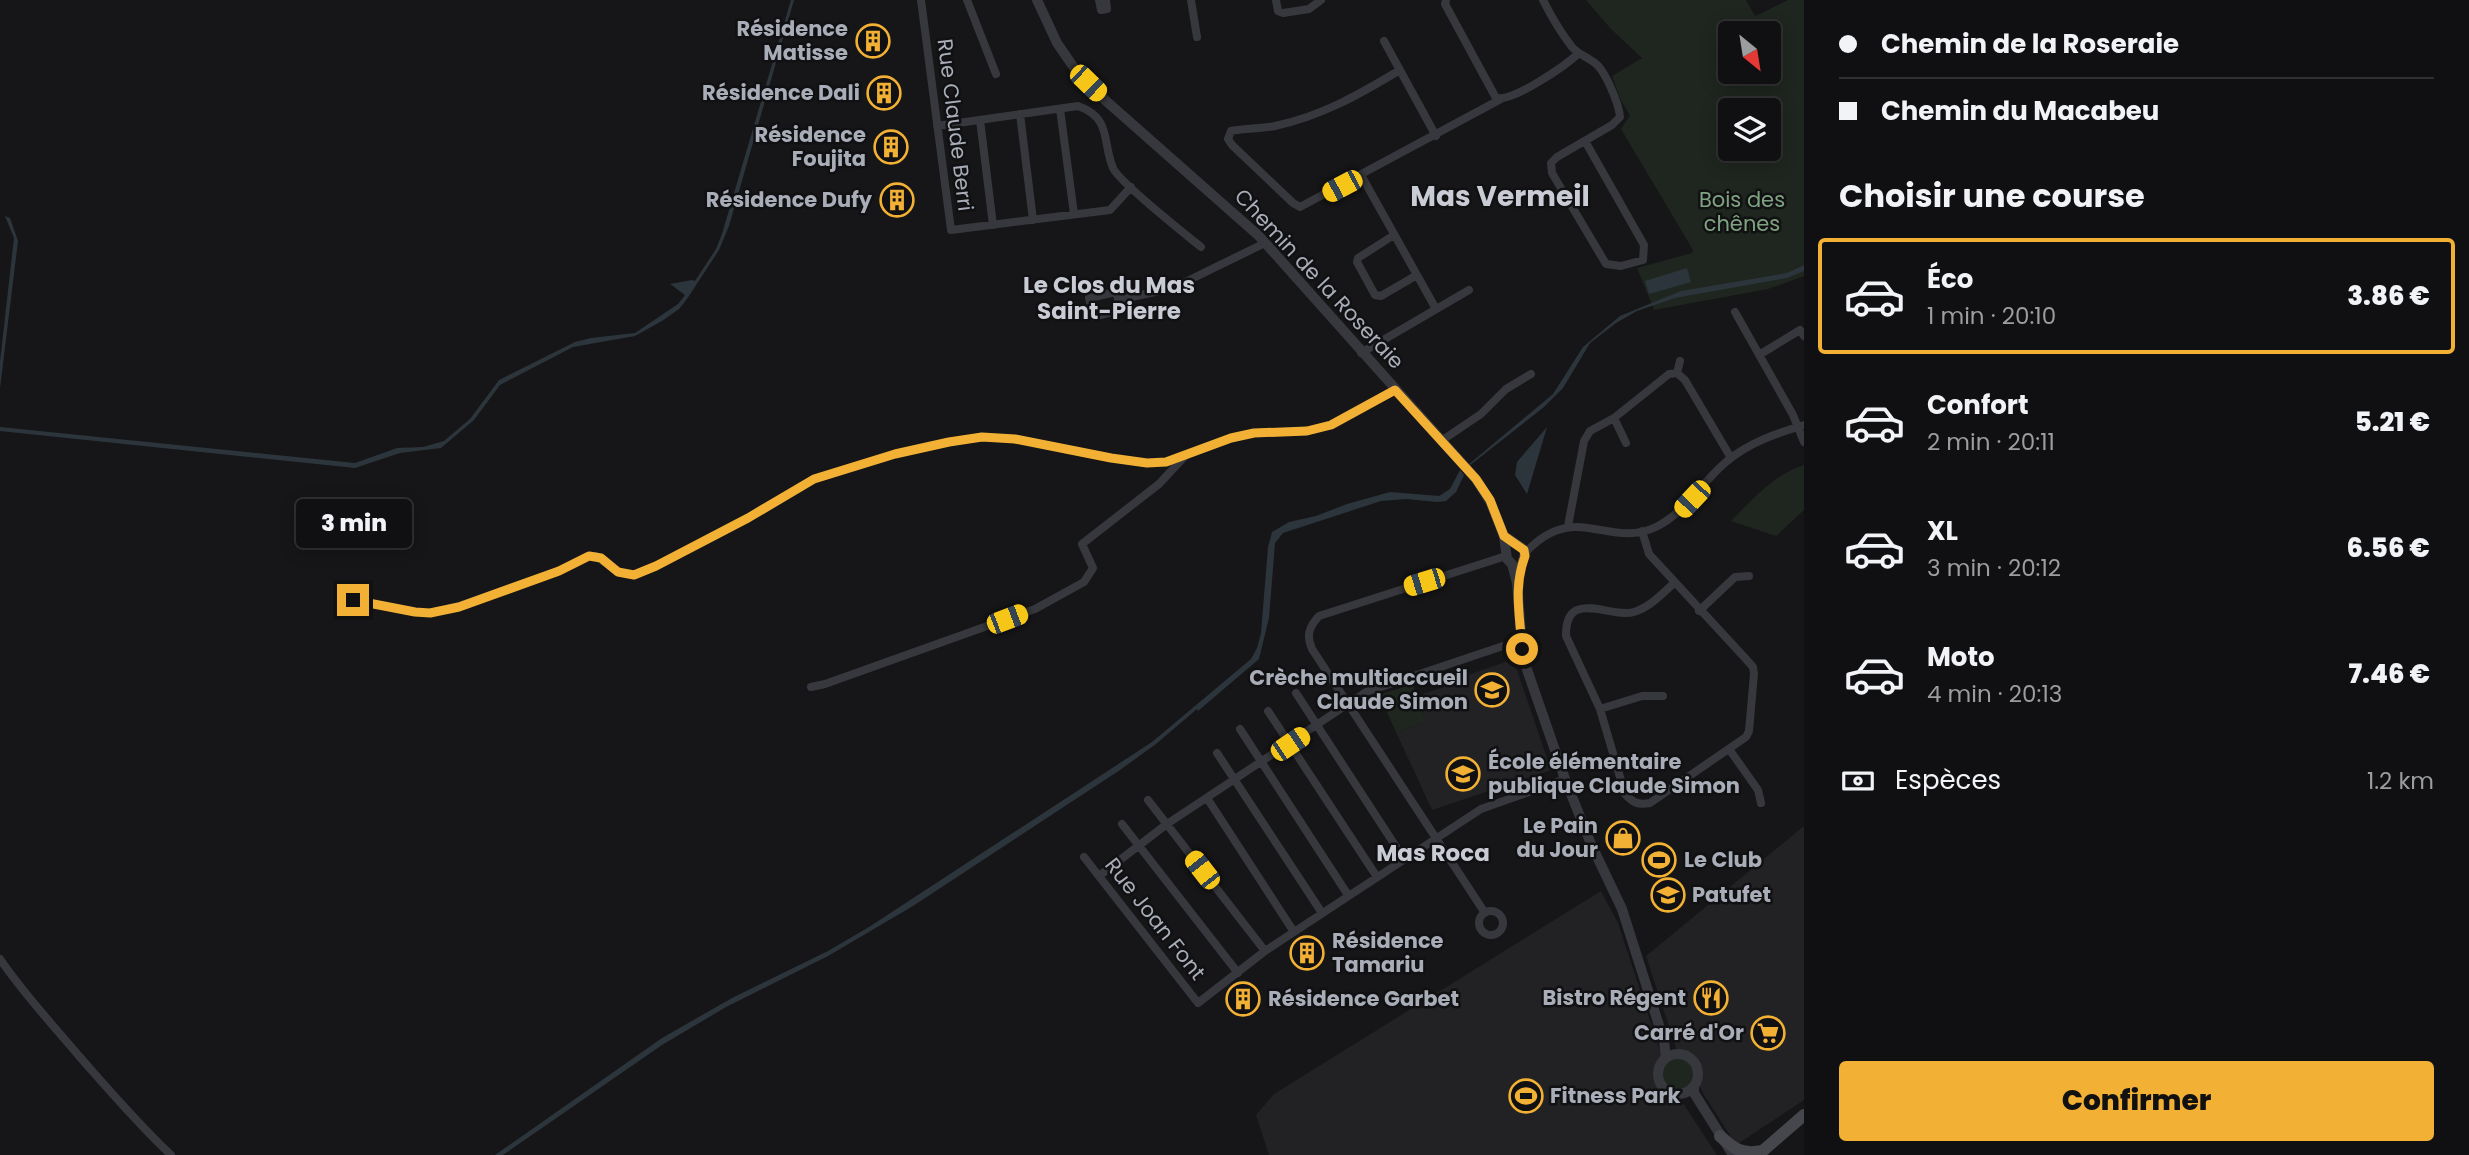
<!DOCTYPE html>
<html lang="fr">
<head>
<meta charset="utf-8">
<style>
  body { margin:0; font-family:Poppins,sans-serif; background:#19191b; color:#f1f3f6; height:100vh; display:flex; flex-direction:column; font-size:26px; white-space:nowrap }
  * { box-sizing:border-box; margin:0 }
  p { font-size:23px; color:#9c9d9f }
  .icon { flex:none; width:38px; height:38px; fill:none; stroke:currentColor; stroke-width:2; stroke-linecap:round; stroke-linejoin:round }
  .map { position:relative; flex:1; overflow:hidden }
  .details { display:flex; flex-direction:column; background:#101012; width:665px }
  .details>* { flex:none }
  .top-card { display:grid; align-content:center; height:154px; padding:0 35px; background:#101012 }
  .needle { width:46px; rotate:150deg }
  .buttons { position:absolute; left:1718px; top:21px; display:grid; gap:14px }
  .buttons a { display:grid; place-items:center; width:63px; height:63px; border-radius:7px; background:#101012; box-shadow:0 4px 18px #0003,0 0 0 2px #303032; font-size:35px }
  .end { position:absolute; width:32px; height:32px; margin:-16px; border:9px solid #f2b134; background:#111; box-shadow:0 0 0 4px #111 }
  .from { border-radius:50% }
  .bubble { position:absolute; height:49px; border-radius:7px; background:#101012; box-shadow:0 4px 18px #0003,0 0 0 2px #303032; font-size:23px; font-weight:800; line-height:49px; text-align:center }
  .car { position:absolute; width:21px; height:42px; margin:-21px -10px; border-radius:9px; box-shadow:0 0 5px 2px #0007; background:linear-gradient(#f5c518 24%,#345 0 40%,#f5c518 0 76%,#345 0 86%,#f5c518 0) }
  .top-card b { display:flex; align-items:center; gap:24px; height:66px; font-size:26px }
  .top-card b+b { border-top:2px solid #303032 }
  .top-card i { width:18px; height:18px; background:#f1f3f6 }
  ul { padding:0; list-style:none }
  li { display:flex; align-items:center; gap:21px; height:116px; margin:0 14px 10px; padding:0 21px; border:4px solid transparent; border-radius:7px }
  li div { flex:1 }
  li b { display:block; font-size:26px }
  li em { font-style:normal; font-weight:800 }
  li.selected { border-color:#f2b134 }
  li>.icon { width:63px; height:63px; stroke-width:1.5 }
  h2 { padding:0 35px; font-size:32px; line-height:84px }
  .pay { display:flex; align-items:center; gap:18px; height:77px; padding:0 35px; font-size:26px }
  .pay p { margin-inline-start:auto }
  .button { display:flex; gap:14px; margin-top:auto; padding:14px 35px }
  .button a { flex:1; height:80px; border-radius:7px; background:#f2b134; color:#111; font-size:28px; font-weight:800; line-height:80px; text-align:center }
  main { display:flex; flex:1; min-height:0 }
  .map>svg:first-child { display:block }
  .built { fill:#222225 }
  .green { fill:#1e261f; fill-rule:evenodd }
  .water { fill:#2c353c }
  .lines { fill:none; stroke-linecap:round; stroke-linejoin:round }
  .minor { stroke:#37383d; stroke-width:8 }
  .tertiary { stroke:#37383d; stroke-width:10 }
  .secondary { stroke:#45474d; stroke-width:12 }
  .route { stroke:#f2b134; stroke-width:9 }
  .labels { text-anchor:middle; stroke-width:5; stroke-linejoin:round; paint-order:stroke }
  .poi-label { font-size:21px; font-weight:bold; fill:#a8adb8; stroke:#111113; text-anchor:end }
  .street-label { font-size:21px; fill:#a8adb8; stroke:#111113 }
  .park-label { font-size:21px; fill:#7fa381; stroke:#111113 }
  .neighbourhood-label { font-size:23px; font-weight:bold; fill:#c9ccd4; stroke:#111113 }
  .district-label { font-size:28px; font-weight:bold; fill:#c9ccd4; stroke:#111113 }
</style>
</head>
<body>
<main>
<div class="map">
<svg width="1804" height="1155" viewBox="0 0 1804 1155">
  <rect width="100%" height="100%" fill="#161618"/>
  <path class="built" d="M1511 660 1514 661 1551 770 1432 810 1396 732 1426 722 1417 696 1468 679V675Z
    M1804 826V1100L1736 1145 1703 1093 1697 1081 1698 1074 1684 1055 1678 1054 1646 956Z
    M1601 891 1618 923 1663 1060 1659 1079 1660 1083 1671 1093 1677 1094 1717 1155H1269L1256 1115 1274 1094Z"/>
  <path class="green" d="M1586 0H1746L1755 16 1788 0H1804V276L1768 289 1654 310 1637 268 1692 253 1693 250 1621 129 1630 115 1621 101 1612 76 1642 58 1611 29ZM1731 33H1769V72H1731ZM1731 110H1769V149H1731Z
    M1804 465V510L1776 536 1731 521C1752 500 1774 474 1804 465Z
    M1413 684 1426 722 1396 732 1379 695Z
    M1658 1074a20 20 0 1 1 40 0a20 20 0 1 1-40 0Z"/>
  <path class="water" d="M791 0H794L729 226 719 250 687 299 679 309 662 321 635 336 573 347 500 385 474 420 441 448 400 453 355 468 0 431V427L355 463 397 448 423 447 444 441 470 419 499 380 575 342 591 338 635 333 678 304 685 295 670 284 692 280 695 281 716 249 722 234Z
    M5 216 10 218 18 241 0 388V362L14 238Z
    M1804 265V271L1787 278 1675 298 1637 311 1616 323 1590 343 1563 388 1544 407 1469 466 1468 465 1553 394 1583 347 1620 316 1681 291 1787 273Z
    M1687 268 1691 282 1649 294 1645 281Z
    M1547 427 1527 494 1515 475 1517 462Z
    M1460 470 1464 475 1456 492 1446 501 1437 502 1406 499 1381 501 1283 533 1275 543 1269 618 1259 659 1198 711 1197 709 1156 744 1120 770 913 906 828 956 726 1007 662 1045 503 1155H495L662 1038 732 998 828 951 869 927 1152 742 1251 659 1257 648 1261 633 1268 547 1272 532 1289 522 1316 516 1347 504 1390 492 1439 496 1450 489Z"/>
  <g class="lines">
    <path class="minor" d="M921 0 951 230 1110 210 1131 187
      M967 0 996 74
      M1099 0 1101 10 1107 9 1106 0
      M1191 0 1197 37
      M1276 0 1278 11 1283 13 1309 9 1321 0
      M1446 0 1445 4 1496 98C1513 102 1565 66 1579 53
      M1543 0C1551 16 1561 33 1572 47 1578 54 1587 57 1595 63 1605 70 1619 104 1620 117L1612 125 1557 157 1551 163 1552 173 1606 264 1621 266 1643 260 1644 245 1585 141
      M1384 41 1436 136
      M1400 70C1360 94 1322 116 1275 126 1261 129 1246 128 1231 131L1228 139 1232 145 1293 203 1300 207 1501 99
      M1060 109 1074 214
      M1020 114 1033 220
      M980 120 993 225
      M937 126 1078 106C1112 118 1102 142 1113 168 1119 182 1185 234 1201 247
      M1361 175 1436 309
      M1394 235 1358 258 1357 262 1375 295 1381 296 1417 275
      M1116 292 1121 310 1094 317 1089 298Z
      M1118 300 1173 288 1265 243
      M1735 312 1793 415 1804 442
      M1361 353 1469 290
      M1759 355 1800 330 1804 336
      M1677 373 1680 361
      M1614 418 1626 443
      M1441 441 1481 414 1506 389 1531 374
      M1568 526 1584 441 1590 431 1614 418 1669 374 1677 373 1685 380 1731 458
      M1642 531 1649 554 1745 658 1753 667 1754 674 1749 731 1746 737 1650 803C1638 805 1633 803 1625 794L1600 709 1566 636C1565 587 1611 619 1634 612 1650 607 1662 594 1674 583
      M1525 553C1575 499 1608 550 1656 527 1686 512 1701 483 1726 462 1748 443 1777 433 1804 425
      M353 600 415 612 430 613 459 606 559 571 589 556H596L618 572 634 575 656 566 749 518 814 479 895 454 949 442 982 437 1015 439 1111 458 1147 463 1166 462 1232 438 1254 433 1307 431 1331 425 1395 390
      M1699 611 1735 577 1749 576
      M811 687 825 684 1035 609 1084 582 1093 568 1082 544 1159 484 1185 456
      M1296 693 1404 859
      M1600 709 1642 696H1663
      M1268 711 1377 877
      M1240 729 1348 895
      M1729 749 1758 790 1761 803
      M1217 753 1322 913
      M1207 798 1294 932
      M1148 800 1265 951
      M1122 824 1238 973
      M1084 857 1198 1003 1265 951 1481 809 1565 779
      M1099 876 1167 824 1366 692 1521 640
      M1479 923a12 12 0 1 1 24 0a12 12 0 1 1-24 0Z
      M1485 913 1312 649C1306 635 1309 627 1319 616L1506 556
      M0 959C23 993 52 1024 79 1056 109 1090 138 1124 171 1155"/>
    <path class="tertiary" d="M1037 0 1057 43 1077 72 1105 100 1259 236 1476 479 1490 501 1504 536 1507 559 1512 564 1517 583
      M1504 536 1522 548 1525 553 1517 583 1523 658 1565 779 1591 844 1622 909 1664 1041 1666 1058
      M1658 1074a20 20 0 1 1 40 0a20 20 0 1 1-40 0Z
      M1694 1086V1093L1733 1155"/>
    <path class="secondary" d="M1720 1136C1734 1149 1742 1155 1762 1151
      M1758 1155 1804 1115"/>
  </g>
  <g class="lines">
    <path class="route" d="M353 600 415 612 430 613 459 607 559 571 589 556 601 558 618 572 634 575 656 566 748 518 814 479 895 454 949 442 982 437 1015 439 1111 458 1147 463 1166 462 1231 438 1254 433 1307 431 1331 425 1395 390 1476 479 1490 500 1504 536 1524 550 1525 556C1513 588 1520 615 1522 649"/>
  </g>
  <defs>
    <symbol id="building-ring" viewBox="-11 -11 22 22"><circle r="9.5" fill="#111113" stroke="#f2b134" stroke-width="1.5"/><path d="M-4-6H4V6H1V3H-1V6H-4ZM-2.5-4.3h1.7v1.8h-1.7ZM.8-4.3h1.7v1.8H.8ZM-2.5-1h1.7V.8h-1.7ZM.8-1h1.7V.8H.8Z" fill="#f2b134"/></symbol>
    <symbol id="school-ring" viewBox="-11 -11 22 22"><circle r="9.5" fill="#111113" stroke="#f2b134" stroke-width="1.5"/><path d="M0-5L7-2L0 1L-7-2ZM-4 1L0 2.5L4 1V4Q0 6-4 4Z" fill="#f2b134"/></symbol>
    <symbol id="shop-ring" viewBox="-11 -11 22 22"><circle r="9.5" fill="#111113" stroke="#f2b134" stroke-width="1.5"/><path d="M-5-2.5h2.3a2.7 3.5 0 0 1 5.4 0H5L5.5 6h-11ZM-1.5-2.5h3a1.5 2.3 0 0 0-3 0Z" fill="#f2b134"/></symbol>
    <symbol id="stadium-ring" viewBox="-11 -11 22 22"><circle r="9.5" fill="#111113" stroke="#f2b134" stroke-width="1.5"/><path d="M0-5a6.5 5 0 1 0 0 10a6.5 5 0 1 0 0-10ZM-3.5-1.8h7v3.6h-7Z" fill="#f2b134"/></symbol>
    <symbol id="restaurant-ring" viewBox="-11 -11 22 22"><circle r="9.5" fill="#111113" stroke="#f2b134" stroke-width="1.5"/><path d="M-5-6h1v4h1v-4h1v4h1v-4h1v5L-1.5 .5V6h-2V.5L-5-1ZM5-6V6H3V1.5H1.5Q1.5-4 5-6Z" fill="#f2b134"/></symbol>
    <symbol id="supermarket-ring" viewBox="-11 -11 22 22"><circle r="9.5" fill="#111113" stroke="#f2b134" stroke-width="1.5"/><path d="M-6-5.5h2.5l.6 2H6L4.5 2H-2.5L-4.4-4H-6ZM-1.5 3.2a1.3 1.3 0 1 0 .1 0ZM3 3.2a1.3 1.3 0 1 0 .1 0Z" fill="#f2b134"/></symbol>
  </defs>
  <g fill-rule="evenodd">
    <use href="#building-ring" x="854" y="22" width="38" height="38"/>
    <use href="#building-ring" x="865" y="74" width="38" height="38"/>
    <use href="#building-ring" x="872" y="128" width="38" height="38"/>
    <use href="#building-ring" x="878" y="181" width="38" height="38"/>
    <use href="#school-ring" x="1473" y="671" width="38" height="38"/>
    <use href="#school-ring" x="1444" y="755" width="38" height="38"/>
    <use href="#shop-ring" x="1604" y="819" width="38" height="38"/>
    <use href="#stadium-ring" x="1640" y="841" width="38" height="38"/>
    <use href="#school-ring" x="1649" y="876" width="38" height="38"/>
    <use href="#building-ring" x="1288" y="934" width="38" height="38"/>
    <use href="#restaurant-ring" x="1692" y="979" width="38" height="38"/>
    <use href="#building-ring" x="1224" y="980" width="38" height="38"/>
    <use href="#supermarket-ring" x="1749" y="1014" width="38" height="38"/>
    <use href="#stadium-ring" x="1507" y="1077" width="38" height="38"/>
  </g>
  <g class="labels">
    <g class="poi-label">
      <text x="848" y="36">Résidence<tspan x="848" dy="24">Matisse</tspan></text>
      <text x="860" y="100">Résidence Dali</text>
      <text x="866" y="142">Résidence<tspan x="866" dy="24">Foujita</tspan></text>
      <text x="872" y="207">Résidence Dufy</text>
      <text x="1468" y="685">Crèche multiaccueil<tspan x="1468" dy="24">Claude Simon</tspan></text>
      <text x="1488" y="769" text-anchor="start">École élémentaire<tspan x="1488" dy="24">publique Claude Simon</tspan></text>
      <text x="1598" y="833">Le Pain<tspan x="1598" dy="24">du Jour</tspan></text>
      <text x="1684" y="867" text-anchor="start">Le Club</text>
      <text x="1692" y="902" text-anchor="start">Patufet</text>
      <text x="1332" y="948" text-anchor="start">Résidence<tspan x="1332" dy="24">Tamariu</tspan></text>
      <text x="1686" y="1005">Bistro Régent</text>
      <text x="1268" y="1006" text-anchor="start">Résidence Garbet</text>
      <text x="1744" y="1040">Carré d'Or</text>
      <text x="1550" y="1103" text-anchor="start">Fitness Park</text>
    </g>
    <g class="street-label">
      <text transform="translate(955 125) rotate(83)" y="7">Rue Claude Berri</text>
      <text transform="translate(1319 279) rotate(47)" y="7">Chemin de la Roseraie</text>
      <text transform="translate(1155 919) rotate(52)" y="7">Rue Joan Font</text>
    </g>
    <g class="park-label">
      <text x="1742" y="207">Bois des<tspan x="1742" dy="24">chênes</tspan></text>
    </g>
    <g class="neighbourhood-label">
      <text x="1109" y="293">Le Clos du Mas<tspan x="1109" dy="26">Saint-Pierre</tspan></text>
      <text x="1433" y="861">Mas Roca</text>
    </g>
    <g class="district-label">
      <text x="1500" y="206">Mas Vermeil</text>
    </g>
  </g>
</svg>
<div class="buttons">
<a><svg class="needle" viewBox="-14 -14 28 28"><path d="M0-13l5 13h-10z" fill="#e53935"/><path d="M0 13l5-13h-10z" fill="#9c9d9f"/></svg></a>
<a><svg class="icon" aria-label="layers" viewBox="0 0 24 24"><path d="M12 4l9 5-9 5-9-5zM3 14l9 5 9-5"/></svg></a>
</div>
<i class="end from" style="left:1522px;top:649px"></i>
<i class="end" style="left:353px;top:600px"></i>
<div class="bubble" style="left:296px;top:499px;width:116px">3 min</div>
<i class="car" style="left:1088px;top:83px;rotate:134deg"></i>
<i class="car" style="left:1342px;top:186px;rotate:242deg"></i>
<i class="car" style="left:1692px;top:499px;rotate:223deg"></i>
<i class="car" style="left:1424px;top:582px;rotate:253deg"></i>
<i class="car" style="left:1007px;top:619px;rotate:69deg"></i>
<i class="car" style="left:1290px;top:744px;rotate:56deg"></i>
<i class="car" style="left:1202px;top:870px;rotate:322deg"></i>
</div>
<section class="details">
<div class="top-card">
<b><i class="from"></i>Chemin de la Roseraie</b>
<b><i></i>Chemin du Macabeu</b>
</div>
<h2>Choisir une course</h2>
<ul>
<li class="selected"><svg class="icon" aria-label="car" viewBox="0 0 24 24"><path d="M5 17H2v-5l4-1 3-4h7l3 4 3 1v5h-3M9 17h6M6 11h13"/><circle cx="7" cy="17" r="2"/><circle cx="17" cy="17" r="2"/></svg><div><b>Éco</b><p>1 min · 20:10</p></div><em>3.86 €</em></li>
<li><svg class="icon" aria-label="car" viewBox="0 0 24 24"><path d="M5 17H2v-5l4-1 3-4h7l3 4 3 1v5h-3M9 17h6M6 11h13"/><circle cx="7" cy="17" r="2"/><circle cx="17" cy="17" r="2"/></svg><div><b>Confort</b><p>2 min · 20:11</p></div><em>5.21 €</em></li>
<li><svg class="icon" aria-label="car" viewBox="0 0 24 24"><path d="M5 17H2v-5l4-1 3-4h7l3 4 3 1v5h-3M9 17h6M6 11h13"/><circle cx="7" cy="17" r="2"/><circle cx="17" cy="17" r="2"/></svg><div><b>XL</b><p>3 min · 20:12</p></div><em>6.56 €</em></li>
<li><svg class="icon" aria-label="car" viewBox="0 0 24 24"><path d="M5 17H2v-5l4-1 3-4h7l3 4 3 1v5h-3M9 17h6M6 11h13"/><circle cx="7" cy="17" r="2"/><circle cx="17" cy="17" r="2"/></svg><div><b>Moto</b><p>4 min · 20:13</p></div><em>7.46 €</em></li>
</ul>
<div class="pay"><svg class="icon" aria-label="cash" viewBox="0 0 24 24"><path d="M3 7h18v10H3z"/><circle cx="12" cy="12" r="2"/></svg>Espèces<p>1.2 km</p></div>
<div class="button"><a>Confirmer</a></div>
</section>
</main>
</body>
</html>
